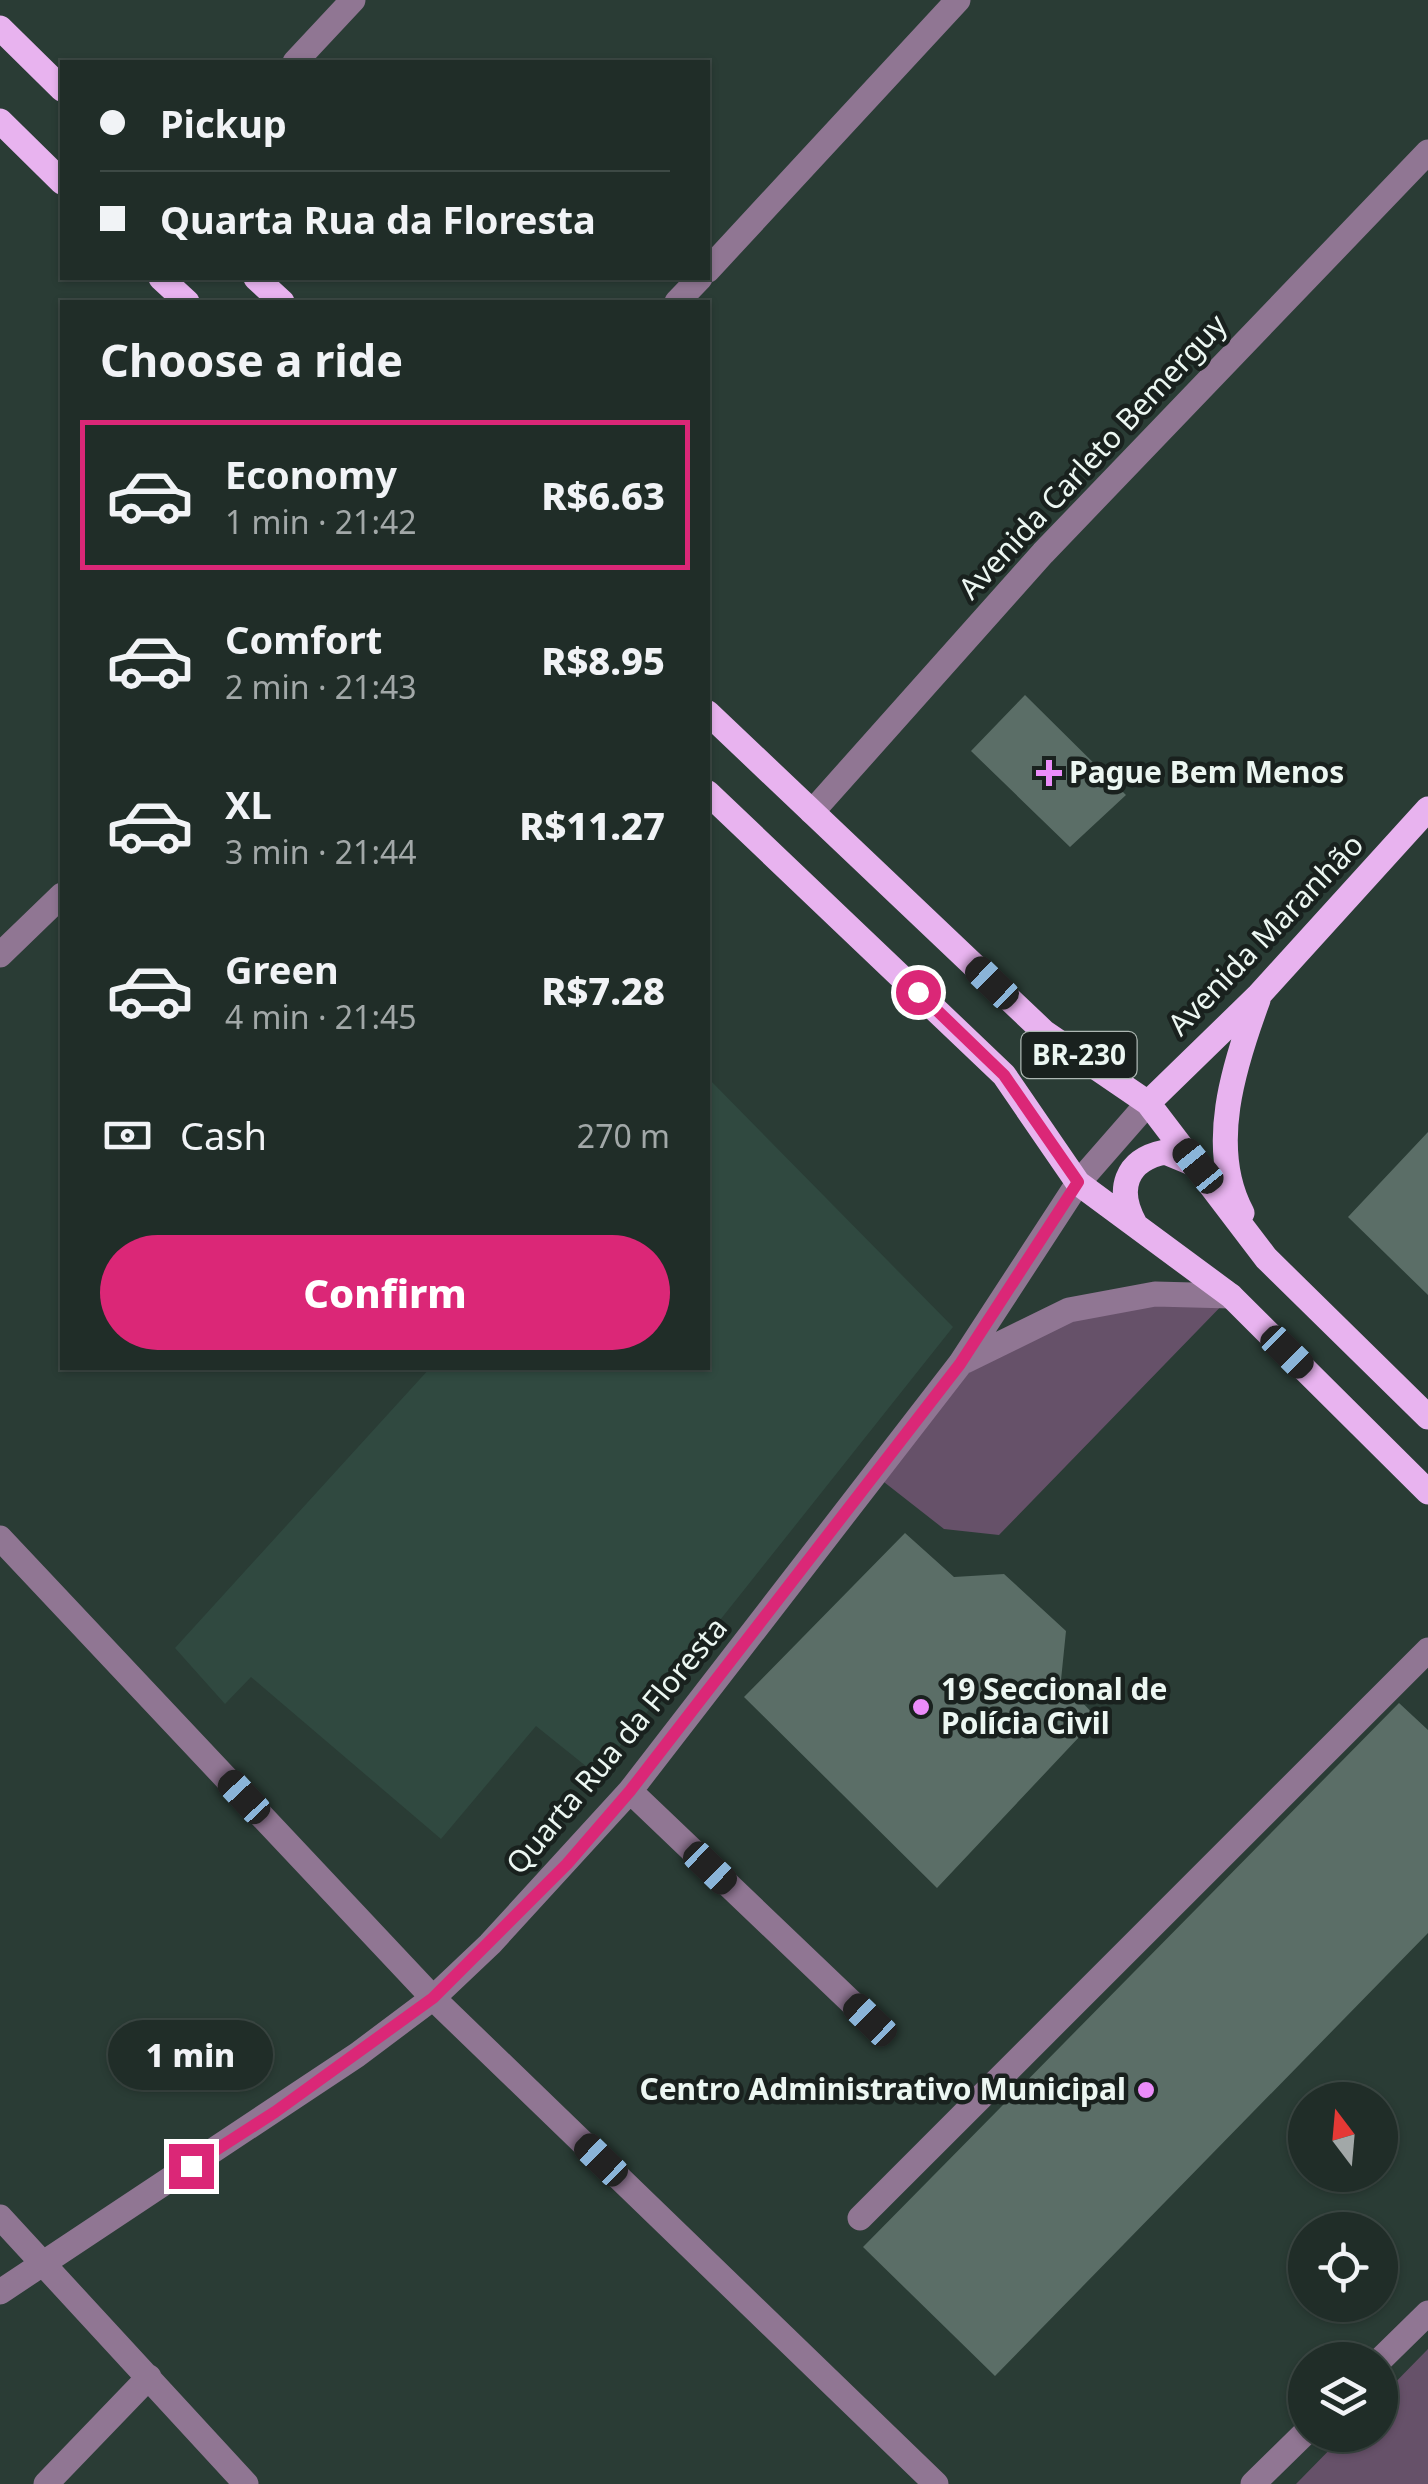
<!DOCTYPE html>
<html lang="en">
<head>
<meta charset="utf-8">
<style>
  body { margin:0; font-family:"Noto Sans",sans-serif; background:#283530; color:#f1f3f6; height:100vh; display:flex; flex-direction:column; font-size:38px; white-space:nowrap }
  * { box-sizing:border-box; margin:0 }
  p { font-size:32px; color:#a2a8a8 }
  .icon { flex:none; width:55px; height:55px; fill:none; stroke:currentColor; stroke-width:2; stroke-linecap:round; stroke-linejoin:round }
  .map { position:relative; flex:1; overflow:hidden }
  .sheet { position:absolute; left:60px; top:300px; width:650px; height:1070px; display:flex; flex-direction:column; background:#202d28; border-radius:0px; box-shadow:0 2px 8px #0004,0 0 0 2px #3d4945 }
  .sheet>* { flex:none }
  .banner { position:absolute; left:60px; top:60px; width:650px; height:220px; border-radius:0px; box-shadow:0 2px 8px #0004,0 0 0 2px #3d4945; display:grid; align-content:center; height:220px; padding:0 40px; background:#202d28 }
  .needle { width:65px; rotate:344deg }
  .fabs { position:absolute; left:1288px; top:2082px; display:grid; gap:20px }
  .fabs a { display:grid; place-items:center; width:110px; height:110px; border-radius:50%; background:#202d28; box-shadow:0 2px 8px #0004,0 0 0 2px #3d4945; font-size:50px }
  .end { position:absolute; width:45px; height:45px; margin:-22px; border:12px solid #db2777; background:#fff; box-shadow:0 0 0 5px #fff }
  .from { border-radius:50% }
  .bubble { position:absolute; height:70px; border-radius:35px; background:#202d28; box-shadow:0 2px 8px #0004,0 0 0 2px #3d4945; font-size:32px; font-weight:800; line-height:70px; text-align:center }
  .car { position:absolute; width:30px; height:60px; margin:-30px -15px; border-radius:12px; box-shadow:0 0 8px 2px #0007; background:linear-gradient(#222 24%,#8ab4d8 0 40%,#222 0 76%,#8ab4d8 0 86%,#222 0) }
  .banner b { display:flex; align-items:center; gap:35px; height:95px; font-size:38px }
  .banner b+b { border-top:2px solid #3d4945 }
  .banner i { width:25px; height:25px; background:#f1f3f6 }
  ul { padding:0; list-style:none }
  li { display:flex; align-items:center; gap:30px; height:150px; margin:0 20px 15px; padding:0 20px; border:5px solid transparent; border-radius:0px }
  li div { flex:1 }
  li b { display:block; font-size:38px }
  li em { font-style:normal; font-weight:800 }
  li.selected { border-color:#db2777 }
  li>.icon { width:90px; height:90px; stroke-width:1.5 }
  h2 { padding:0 40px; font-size:45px; line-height:120px }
  .pay { display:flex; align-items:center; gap:25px; height:110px; padding:0 40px; font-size:38px }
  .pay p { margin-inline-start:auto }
  .button { display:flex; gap:20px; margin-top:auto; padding:20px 40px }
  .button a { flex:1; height:115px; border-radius:60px; background:#db2777; color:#fff; font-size:40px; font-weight:800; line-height:115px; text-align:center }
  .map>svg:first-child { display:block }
  .built { fill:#304940 }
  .green { fill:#665169 }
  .building { fill:#5b6e67 }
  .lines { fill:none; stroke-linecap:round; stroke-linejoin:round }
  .minor { stroke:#907693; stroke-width:25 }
  .major { stroke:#e8b3ef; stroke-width:25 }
  .route { stroke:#db2777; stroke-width:12 }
  .poi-dot { fill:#ec8cfa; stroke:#19211e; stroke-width:4 }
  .labels { text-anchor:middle; stroke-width:9; stroke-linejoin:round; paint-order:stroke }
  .shield { fill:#19211e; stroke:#adb7b2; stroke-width:2.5 }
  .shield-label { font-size:28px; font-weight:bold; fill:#ecf7f2 }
  .street-label { font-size:30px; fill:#ecf7f2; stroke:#19211e }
  .poi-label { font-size:30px; font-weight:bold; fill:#ecf7f2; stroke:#19211e; text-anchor:start }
</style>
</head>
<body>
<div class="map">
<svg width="1428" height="2484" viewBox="0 0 1428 2484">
  <rect width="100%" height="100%" fill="#2a3c35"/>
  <path class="built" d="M708 1078 953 1327 597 1775 536 1726 441 1839 251 1677 225 1704 175 1648 430 1368H708Z"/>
  <path class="green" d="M1231 1296 999 1535 944 1529 875 1475 960 1364 1069 1310Z
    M1428 2349V2484H1296L1344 2435H1380V2398Z"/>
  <path class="building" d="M1025 695 1126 795 1070 847 971 751Z
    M1428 1132V1295L1348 1217Z
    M905 1533 954 1577 1004 1574 1066 1631 1061 1680 1097 1718 937 1888 744 1697Z
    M1399 1703 1428 1730V1933L995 2376 863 2247Z"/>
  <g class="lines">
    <path class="minor" d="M295 62 353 0
      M708 270 958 0
      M677 302 700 278
      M812 812 1043 553 1428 152
      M0 955 62 895
      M965 1361 1069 1310 1155 1294 1231 1296
      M0 1538 433 1998 936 2484
      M630 1791 870 2020
      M0 2217 246 2484
      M860 2218 1428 1650
      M0 2292 357 2055 433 1998 490 1944 630 1791 960 1364 1078 1183 1148 1103
      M1380 2360 1428 2313
      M46 2484 149 2377
      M1253 2484 1305 2433"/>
    <path class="major" d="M0 28 62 89
      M0 121 62 182
      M161 278 187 302
      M256 278 282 302
      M708 713 1044 1032 1148 1103 1266 1258 1428 1417
      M708 793 1004 1075 1078 1183 1231 1296 1428 1492
      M1148 1103 1259 995 1428 809
      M1242 1213C1207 1148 1234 1065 1258 1000
      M1135 1224C1116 1190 1125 1160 1165 1152L1194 1164"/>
  </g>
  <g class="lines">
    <path class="route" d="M191 2166 275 2112 433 1998 567 1864 630 1791 960 1364 1078 1182 1004 1075 918 992"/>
  </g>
  <g class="poi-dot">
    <path d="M1044 758h10v10h10v10h-10v10h-10v-10h-10v-10h10z"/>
    <circle cx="921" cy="1707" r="10"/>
    <circle cx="1146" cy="2090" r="10"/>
  </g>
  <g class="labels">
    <rect class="shield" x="1021.5" y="1032" width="115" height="46" rx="8"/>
    <g class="shield-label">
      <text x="1079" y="1065">BR-230</text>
    </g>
    <g class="street-label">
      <text transform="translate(1093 457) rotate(-47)" y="10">Avenida Carleto Bemerguy</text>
      <text transform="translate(1266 935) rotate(-46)" y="10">Avenida Maranhão</text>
      <text transform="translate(617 1746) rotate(-50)" y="10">Quarta Rua da Floresta</text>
    </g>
    <g class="poi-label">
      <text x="1069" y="783">Pague Bem Menos</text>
      <text x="941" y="1700">19 Seccional de<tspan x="941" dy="34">Polícia Civil</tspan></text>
      <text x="1126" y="2100" text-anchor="end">Centro Administrativo Municipal</text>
    </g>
  </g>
</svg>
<div class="fabs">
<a><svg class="needle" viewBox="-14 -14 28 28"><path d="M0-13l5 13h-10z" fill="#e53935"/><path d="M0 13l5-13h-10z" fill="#a2a8a8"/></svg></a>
<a><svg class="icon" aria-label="locate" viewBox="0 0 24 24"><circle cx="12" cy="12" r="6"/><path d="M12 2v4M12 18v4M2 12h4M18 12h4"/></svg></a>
<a><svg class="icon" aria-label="layers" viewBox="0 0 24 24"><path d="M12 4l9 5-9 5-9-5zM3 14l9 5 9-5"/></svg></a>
</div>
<i class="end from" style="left:918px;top:992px"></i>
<i class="end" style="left:191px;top:2166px"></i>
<div class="bubble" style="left:108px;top:2020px;width:165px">1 min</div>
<i class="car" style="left:992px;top:983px;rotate:314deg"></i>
<i class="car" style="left:1198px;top:1166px;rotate:321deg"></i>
<i class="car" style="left:1287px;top:1352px;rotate:135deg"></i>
<i class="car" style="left:244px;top:1797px;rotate:317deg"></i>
<i class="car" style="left:710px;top:1868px;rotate:134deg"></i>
<i class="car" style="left:870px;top:2020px;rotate:314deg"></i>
<i class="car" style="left:601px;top:2160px;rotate:314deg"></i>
<div class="banner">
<b><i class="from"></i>Pickup</b>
<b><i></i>Quarta Rua da Floresta</b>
</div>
<section class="sheet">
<h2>Choose a ride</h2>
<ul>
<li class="selected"><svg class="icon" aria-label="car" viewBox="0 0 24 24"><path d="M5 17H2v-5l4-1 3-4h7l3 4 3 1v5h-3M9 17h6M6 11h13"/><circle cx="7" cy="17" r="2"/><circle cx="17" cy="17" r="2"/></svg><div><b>Economy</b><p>1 min · 21:42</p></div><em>R$6.63</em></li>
<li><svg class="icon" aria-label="car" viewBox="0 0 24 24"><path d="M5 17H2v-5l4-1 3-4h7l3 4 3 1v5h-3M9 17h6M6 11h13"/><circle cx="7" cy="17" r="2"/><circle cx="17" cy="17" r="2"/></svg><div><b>Comfort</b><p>2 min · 21:43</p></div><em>R$8.95</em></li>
<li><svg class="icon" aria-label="car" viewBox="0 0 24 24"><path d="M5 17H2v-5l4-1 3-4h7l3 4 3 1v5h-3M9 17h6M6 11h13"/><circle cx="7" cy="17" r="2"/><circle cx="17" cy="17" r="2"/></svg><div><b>XL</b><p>3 min · 21:44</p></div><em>R$11.27</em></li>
<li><svg class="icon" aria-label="car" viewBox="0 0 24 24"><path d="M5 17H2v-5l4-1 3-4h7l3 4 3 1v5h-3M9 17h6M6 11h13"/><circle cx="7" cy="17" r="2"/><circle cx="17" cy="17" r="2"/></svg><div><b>Green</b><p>4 min · 21:45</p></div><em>R$7.28</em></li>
</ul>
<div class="pay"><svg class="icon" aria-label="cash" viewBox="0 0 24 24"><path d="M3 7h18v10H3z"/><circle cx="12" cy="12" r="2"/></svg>Cash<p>270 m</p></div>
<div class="button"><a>Confirm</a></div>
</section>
</div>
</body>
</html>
